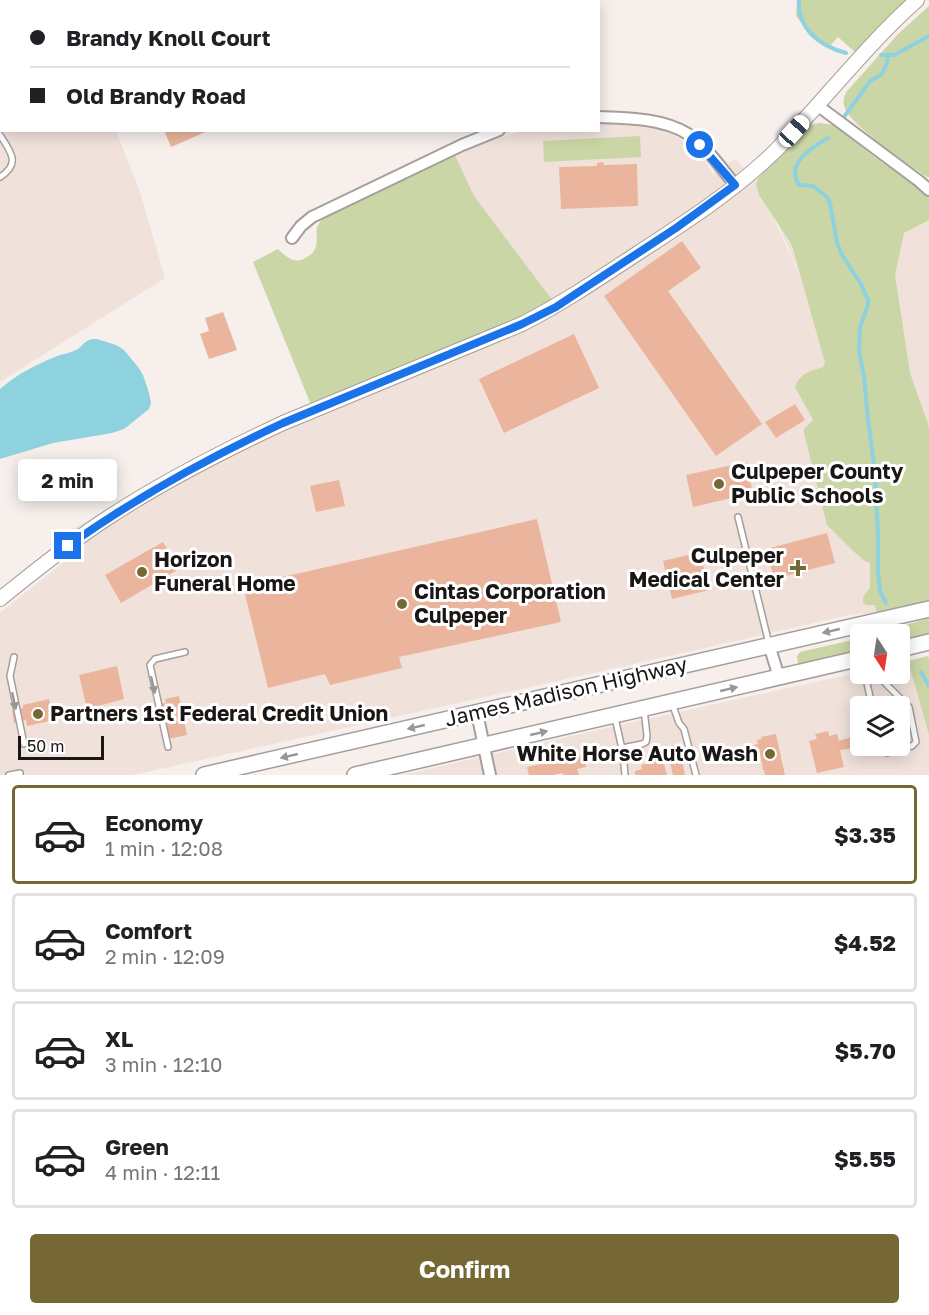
<!DOCTYPE html>
<html lang="en">
<head>
<meta charset="utf-8">
<style>
  body { margin:0; font-family:"Golos Text",sans-serif; background:#f2f2f2; color:#202124; height:100vh; display:flex; flex-direction:column; font-size:22px; white-space:nowrap }
  * { box-sizing:border-box; margin:0 }
  p { font-size:20px; color:#757577 }
  .icon { flex:none; width:33px; height:33px; fill:none; stroke:currentColor; stroke-width:2; stroke-linecap:round; stroke-linejoin:round }
  .map { position:relative; height:775px; overflow:hidden }
  .details { display:flex; flex-direction:column; background:#fff; flex:1 }
  .details>* { flex:none }
  .guide { position:absolute; left:0px; top:0px; width:600px; height:132px; box-shadow:0 3px 15px #0003; display:grid; align-content:center; height:132px; padding:0 30px; background:#fff }
  .needle { width:39px; rotate:168deg }
  .fabs { position:absolute; left:850px; top:624px; display:grid; gap:12px }
  .fabs a { display:grid; place-items:center; width:60px; height:60px; border-radius:6px; background:#fff; box-shadow:0 3px 15px #0003; font-size:30px }
  .scale { position:absolute; left:18px; bottom:15px; width:86px; box-sizing:border-box; padding-left:6px; border:3px solid #191615; border-top:0; font-size:16px; line-height:21px; white-space:nowrap; color:#191615; -webkit-text-stroke:4px #fff; paint-order:stroke }
  .end { position:absolute; width:27px; height:27px; margin:-14px; border:8px solid #1a73e8; background:#fff; box-shadow:0 0 0 3px #fff }
  .from { border-radius:50% }
  .bubble { position:absolute; height:42px; border-radius:6px; background:#fff; box-shadow:0 3px 15px #0003; font-size:20px; font-weight:700; line-height:42px; text-align:center }
  .car { position:absolute; width:18px; height:36px; margin:-18px -9px; border-radius:8px; box-shadow:0 0 4px 2px #0007; background:linear-gradient(#fff 24%,#345 0 40%,#fff 0 76%,#345 0 86%,#fff 0) }
  .guide b { display:flex; align-items:center; gap:21px; height:57px; font-size:22px }
  .guide b+b { border-top:2px solid #e0e0e0 }
  .guide i { width:15px; height:15px; background:#202124 }
  ul { padding:10px 0 0; list-style:none }
  li { display:flex; align-items:center; gap:18px; height:99px; margin:0 12px 9px; padding:0 18px; border:3px solid #e0e0e0; border-radius:6px }
  li div { flex:1 }
  li b { display:block; font-size:22px }
  li em { font-style:normal; font-weight:700 }
  li.current { border-color:#756835 }
  li>.icon { width:54px; height:54px; stroke-width:1.5 }
  .button { display:flex; gap:12px; margin-top:auto; padding:12px 30px }
  .button a { flex:1; height:69px; border-radius:6px; background:#756835; color:#fff; font-size:24px; font-weight:700; line-height:69px; text-align:center }
  .map>svg:first-child { display:block }
  .built { fill:#f0e2db; fill-rule:evenodd }
  .green { fill:#cbd6a6 }
  .water { fill:#8dd2de }
  .lines { fill:none; stroke-linecap:round; stroke-linejoin:round }
  .stream { stroke:#8dd2de; stroke-width:4 }
  .building { fill:#eab59c }
  .lane-casing { stroke:#a59f9c; stroke-width:8 }
  .street-casing { stroke:#a59f9c; stroke-width:14 }
  .secondary-casing { stroke:#a59f9c; stroke-width:16 }
  .primary-casing { stroke:#a59f9c; stroke-width:18 }
  .lane { stroke:#fff; stroke-width:5 }
  .street { stroke:#fff; stroke-width:10 }
  .secondary { stroke:#fff; stroke-width:14 }
  .primary { stroke:#fff; stroke-width:15 }
  .oneway { fill:#989696 }
  .route { stroke:#1a73e8; stroke-width:8 }
  .poi-dot { fill:#756835; stroke:#fff; stroke-width:2 }
  .labels { text-anchor:middle; stroke-width:6; stroke-linejoin:round; paint-order:stroke }
  .poi-label { font-size:21px; font-weight:bold; fill:#191615; stroke:#fff; text-anchor:start }
  .street-label { font-size:21px; fill:#191615; stroke:#fff }
</style>
</head>
<body>
<div class="map">
<svg width="929" height="775" viewBox="0 0 929 775">
  <rect width="100%" height="100%" fill="#f6efec"/>
  <path class="built" d="M0 0H66V1L2 2V130L116 131 139 189 165 278 0 382Z
    M599 123 656 128 676 136 691 145 699 152 705 161 713 174 735 159 757 181 816 312 758 178 806 129 811 125 819 123 833 125 881 162 915 184 929 198V601L877 613 853 614 679 654 133 775H0V613L71 556 56 537 532 299 544 290 474 196 455 155 484 142 523 131 598 130Z
    M908 661 929 735V775H403L620 725 861 672V674H900V663ZM861 706H900V746H861Z"/>
  <path class="green" d="M797 0H909L856 53 838 37 830 46 814 39 796 16Z
    M929 6V177H927C910 165 851 126 845 108 842 101 844 95 848 90L898 34Z
    M819 123 833 125 881 162 915 184 929 198V220L904 233 895 275 910 373 929 427V601L877 613 875 605H866L863 603C862 595 866 594 870 587V563L865 561 853 551 827 525 804 433V429L813 420 795 387C800 373 811 371 823 367L825 363 793 249 790 242 759 195 756 184 758 178 806 129 811 125Z
    M640 136 641 157 544 162 543 141Z
    M455 155 474 196 553 301 537 311 311 405 253 262 278 249C287 258 296 265 307 257 312 254 315 251 316 246 319 234 312 229 323 219Z
    M929 618V635L900 644V634H876Z
    M861 638V653L799 665 798 663 797 656 800 652Z
    M928 656 929 658V735L908 661Z"/>
  <path class="water" d="M93 339H97L116 345 124 350 138 367 143 375 149 393 151 403 149 409 124 429 112 433 53 443 0 459V389C16 375 35 365 55 357 61 354 72 353 78 349 85 344 82 342 93 339Z"/>
  <g class="lines">
    <path class="stream" d="M799 0C797 29 820 46 846 53
      M881 55H894L929 36
      M844 117 870 81 882 74 887 63 888 56
      M828 138C812 147 785 164 799 185L813 186 827 197 830 203 837 243 842 255 861 284 868 300V305L860 327 859 351 864 376 868 419 875 473 878 536V573L880 591 886 603
      M921 672 929 686"/>
  </g>
  <path class="building" d="M164 130H210L171 147Z
    M603 162 604 165 637 164 638 206 561 209 559 167 597 166V163Z
    M682 241 701 268 668 291 762 424 716 456 604 296Z
    M223 312 237 350 209 359 200 334 209 331 205 318Z
    M574 334 599 388 504 433 479 379Z
    M795 404 805 420 776 438 765 422Z
    M746 462 753 493 693 507 686 475Z
    M339 480 345 506 316 512 310 486Z
    M537 519 561 622 399 657 402 668 330 685 325 674 268 688 243 586Z
    M827 533 835 563 774 579 766 549Z
    M163 542 179 569 121 603 105 575Z
    M700 552 709 590 672 599 663 561Z
    M117 666 124 699 87 709 79 675Z
    M179 696 187 735 168 739 160 704 166 703 165 699Z
    M49 699 54 720 27 726 26 720 14 723 12 710 23 708V705Z
    M904 706 909 738 900 740V707Z
    M828 731 829 736 837 734 839 741 861 734V747L840 750 844 767 817 773 809 741 817 739 815 734Z
    M776 734 785 775H765L764 770H763L760 753 756 754 754 745 758 744 757 740 762 739 761 737Z
    M679 745 685 775H673L666 747Z
    M583 755 586 767 577 769 579 775H563L562 773 554 775H529L527 767Z
    M663 760 667 775H635V771L642 769 641 765Z"/>
  <g class="lines">
    <defs>
      <path id="lane" d="M0 135C11 152 21 164 0 177
        M738 517 769 644
        M14 657 10 676 24 744
        M865 674 872 706
        M672 703 679 723 684 729 696 775
        M615 718 623 753 625 775
        M880 746 887 753 912 746 916 742 909 707 884 682 882 674
        M168 747 150 665 155 659 185 652
        M622 748 642 744 646 742 647 736 644 709
        M9 775 20 773V775"/>
      <path id="street" d="M817 105 919 181 929 190
        M598 117C627 118 663 118 688 134 706 146 722 169 735 185
        M292 238 301 226 312 217 462 145 499 130
        M769 645 779 677
        M477 713 490 775"/>
      <path id="secondary" d="M0 599C35 571 69 543 106 519 162 482 223 451 283 423L522 324C563 303 600 278 638 253 684 223 731 193 770 156 786 141 799 125 814 109 847 72 880 33 917 0"/>
      <path id="primary" d="M900 649 929 642
        M204 775 929 609
        M355 775 861 658"/>
    </defs>
    <use href="#lane" class="lane-casing"/>
    <use href="#street" class="street-casing"/>
    <use href="#secondary" class="secondary-casing"/>
    <use href="#primary" class="primary-casing"/>
    <use href="#lane" class="lane"/>
    <use href="#street" class="street"/>
    <use href="#secondary" class="secondary"/>
    <use href="#primary" class="primary"/>
  </g>
  <defs><path id="oneway-solid" d="M-6-.8H1V-3.2L6.5 0L1 3.2V.8H-6Z" transform="scale(1.5)"/></defs>
  <g class="oneway">
    <use href="#oneway-solid" transform="translate(831 631) rotate(167)"/>
    <use href="#oneway-solid" transform="translate(153 685) rotate(77)"/>
    <use href="#oneway-solid" transform="translate(729 689) rotate(-13)"/>
    <use href="#oneway-solid" transform="translate(14 701) rotate(78)"/>
    <use href="#oneway-solid" transform="translate(416 727) rotate(167)"/>
    <use href="#oneway-solid" transform="translate(539 733) rotate(-13)"/>
    <use href="#oneway-solid" transform="translate(289 756) rotate(167)"/>
  </g>
  <g class="lines">
    <path class="route" d="M68 546C135 498 208 458 283 423L522 324 556 307 571 297 676 228 735 185 700 145"/>
  </g>
  <g class="poi-dot">
    <circle cx="719" cy="484" r="6"/>
    <path d="M795 559h6v6h6v6h-6v6h-6v-6h-6v-6h6z"/>
    <circle cx="142" cy="572" r="6"/>
    <circle cx="402" cy="604" r="6"/>
    <circle cx="38" cy="714" r="6"/>
    <circle cx="770" cy="754" r="6"/>
  </g>
  <g class="labels">
    <g class="poi-label">
      <text x="731" y="479">Culpeper County<tspan x="731" dy="24">Public Schools</tspan></text>
      <text x="784" y="563" text-anchor="end">Culpeper<tspan x="784" dy="24">Medical Center</tspan></text>
      <text x="154" y="567">Horizon<tspan x="154" dy="24">Funeral Home</tspan></text>
      <text x="414" y="599">Cintas Corporation<tspan x="414" dy="24">Culpeper</tspan></text>
      <text x="50" y="721">Partners 1st Federal Credit Union</text>
      <text x="758" y="761" text-anchor="end">White Horse Auto Wash</text>
    </g>
    <g class="street-label">
      <text transform="translate(566 692) rotate(-13)" y="7">James Madison Highway</text>
    </g>
  </g>
</svg>
<div class="fabs">
<a><svg class="needle" viewBox="-14 -14 28 28"><path d="M0-13l5 13h-10z" fill="#e53935"/><path d="M0 13l5-13h-10z" fill="#757577"/></svg></a>
<a><svg class="icon" aria-label="layers" viewBox="0 0 24 24"><path d="M12 4l9 5-9 5-9-5zM3 14l9 5 9-5"/></svg></a>
</div>
<div class="scale">50 m</div>
<i class="end from" style="left:700px;top:145px"></i>
<i class="end" style="left:68px;top:546px"></i>
<div class="bubble" style="left:18px;top:459px;width:99px">2 min</div>
<i class="car" style="left:794px;top:131px;rotate:42deg"></i>
<div class="guide">
<b><i class="from"></i>Brandy Knoll Court</b>
<b><i></i>Old Brandy Road</b>
</div>
</div>
<section class="details">
<ul>
<li class="current"><svg class="icon" aria-label="car" viewBox="0 0 24 24"><path d="M5 17H2v-5l4-1 3-4h7l3 4 3 1v5h-3M9 17h6M6 11h13"/><circle cx="7" cy="17" r="2"/><circle cx="17" cy="17" r="2"/></svg><div><b>Economy</b><p>1 min · 12:08</p></div><em>$3.35</em></li>
<li><svg class="icon" aria-label="car" viewBox="0 0 24 24"><path d="M5 17H2v-5l4-1 3-4h7l3 4 3 1v5h-3M9 17h6M6 11h13"/><circle cx="7" cy="17" r="2"/><circle cx="17" cy="17" r="2"/></svg><div><b>Comfort</b><p>2 min · 12:09</p></div><em>$4.52</em></li>
<li><svg class="icon" aria-label="car" viewBox="0 0 24 24"><path d="M5 17H2v-5l4-1 3-4h7l3 4 3 1v5h-3M9 17h6M6 11h13"/><circle cx="7" cy="17" r="2"/><circle cx="17" cy="17" r="2"/></svg><div><b>XL</b><p>3 min · 12:10</p></div><em>$5.70</em></li>
<li><svg class="icon" aria-label="car" viewBox="0 0 24 24"><path d="M5 17H2v-5l4-1 3-4h7l3 4 3 1v5h-3M9 17h6M6 11h13"/><circle cx="7" cy="17" r="2"/><circle cx="17" cy="17" r="2"/></svg><div><b>Green</b><p>4 min · 12:11</p></div><em>$5.55</em></li>
</ul>
<div class="button"><a>Confirm</a></div>
</section>
</body>
</html>
